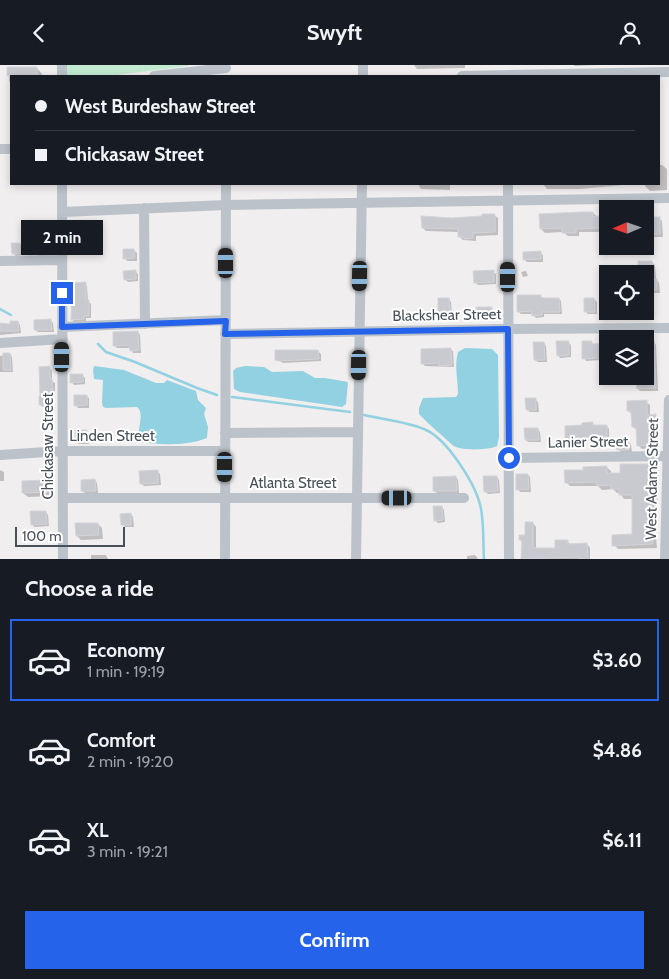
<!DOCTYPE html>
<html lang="en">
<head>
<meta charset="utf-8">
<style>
  body { margin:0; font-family:Cabin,sans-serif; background:#242831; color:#f1f3f6; height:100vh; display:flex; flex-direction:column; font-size:19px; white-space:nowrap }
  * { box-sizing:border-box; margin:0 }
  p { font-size:16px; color:#9ea1a6 }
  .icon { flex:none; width:28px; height:28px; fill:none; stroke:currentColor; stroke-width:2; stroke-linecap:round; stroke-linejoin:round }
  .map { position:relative; height:494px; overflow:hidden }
  .sheet { display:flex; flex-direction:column; background:#171b24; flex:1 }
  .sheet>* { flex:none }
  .hud { position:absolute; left:10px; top:10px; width:650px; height:110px; border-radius:0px; box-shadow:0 2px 8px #0003; display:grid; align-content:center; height:110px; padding:0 25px; background:#171b24 }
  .needle { width:32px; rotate:268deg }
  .tools { position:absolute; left:599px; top:135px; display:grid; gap:10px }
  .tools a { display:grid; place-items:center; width:55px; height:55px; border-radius:0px; background:#171b24; box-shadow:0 2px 8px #0003; font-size:25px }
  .scale { position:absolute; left:15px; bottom:12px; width:110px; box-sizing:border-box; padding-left:5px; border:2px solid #485159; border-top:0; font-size:14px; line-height:18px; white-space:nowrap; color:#485159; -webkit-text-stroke:4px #fff; paint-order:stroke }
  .end { position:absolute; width:22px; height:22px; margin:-11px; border:6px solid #2563eb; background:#fff; box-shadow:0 0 0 2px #fff }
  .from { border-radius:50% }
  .bubble { position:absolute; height:35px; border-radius:0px; background:#171b24; box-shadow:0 2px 8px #0003; font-size:16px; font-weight:800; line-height:35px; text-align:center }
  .car { position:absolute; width:15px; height:30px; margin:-15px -8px; border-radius:6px; box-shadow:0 0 4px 1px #0007; background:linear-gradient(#222 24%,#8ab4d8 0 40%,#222 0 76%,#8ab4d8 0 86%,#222 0) }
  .hud b { display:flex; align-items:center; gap:18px; height:48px; font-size:19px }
  .hud b+b { border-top:1px solid #363941 }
  .hud i { width:12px; height:12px; background:#f1f3f6 }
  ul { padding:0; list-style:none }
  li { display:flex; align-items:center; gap:15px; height:82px; margin:0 10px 8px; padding:0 15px; border:2px solid transparent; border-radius:0px }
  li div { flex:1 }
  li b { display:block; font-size:19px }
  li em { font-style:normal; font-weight:800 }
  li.active { border-color:#2563eb }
  li>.icon { width:45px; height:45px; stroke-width:1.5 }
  h2 { padding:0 25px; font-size:22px; line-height:60px }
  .primary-button { display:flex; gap:10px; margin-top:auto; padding:10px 25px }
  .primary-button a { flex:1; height:58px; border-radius:0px; background:#2563eb; color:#fff; font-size:20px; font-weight:800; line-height:58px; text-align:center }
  header { display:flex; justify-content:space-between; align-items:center; height:65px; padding:0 25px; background:#171b24; font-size:22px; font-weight:800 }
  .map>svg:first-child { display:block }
  .green { fill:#c1ead1 }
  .water { fill:#92d1e2 }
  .shadow { fill:#0003 }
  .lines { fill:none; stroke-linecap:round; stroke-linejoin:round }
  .stream { stroke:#92d1e2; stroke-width:2.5 }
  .building { fill:#c9cad0; stroke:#d3d4d9 }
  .minor { stroke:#bbc2c9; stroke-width:10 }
  .route { stroke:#2563eb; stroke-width:6 }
  .labels { text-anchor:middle; stroke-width:4; stroke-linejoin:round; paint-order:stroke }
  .street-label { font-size:15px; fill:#485159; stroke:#fff }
</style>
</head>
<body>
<header><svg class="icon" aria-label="back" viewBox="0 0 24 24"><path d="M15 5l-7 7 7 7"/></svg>Swyft<svg class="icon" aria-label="person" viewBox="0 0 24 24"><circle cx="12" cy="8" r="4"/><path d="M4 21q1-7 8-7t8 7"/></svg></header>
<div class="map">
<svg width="669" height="494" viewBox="0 0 669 494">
  <rect width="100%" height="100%" fill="#f0eeee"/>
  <path class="green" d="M65 0H188V1L108 11H65Z"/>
  <path class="water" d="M465 283 492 284 498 290 499 372 497 381C490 385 461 386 454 381 450 378 421 352 419 349V343L423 333 456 332 458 329C458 314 454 302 458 287Z
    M94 301 124 305 156 318H164L167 315 196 326 198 335 206 343 204 349 208 362 207 373C187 381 161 380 140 377 135 367 146 349 137 342L106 343 103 342 102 338 103 315 94 314 93 305Z
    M245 301 264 302 272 307 303 306 315 313H325L348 317 346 339 342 342 240 327 234 324 233 306 236 303Z"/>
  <path class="shadow" d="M414 0H465V3L417 4Z
    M574 0H596L575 1Z
    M37 3 42 9V11H11V18L9 16V4Z
    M659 31 660 62H659Z
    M659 100H662L667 104V125L650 126 645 121V119H659Z
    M418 119H450V125L421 124Z
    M543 119H623V120L580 124H547Z
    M593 148 603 157V167H579V171H568L563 167 545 168 541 164Z
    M494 150 498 153V170L476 171V176L463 175 459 171V167L426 166 423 163 451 154Z
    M659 153 662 156 663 172H652L649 169Z
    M20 179 22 182V190L16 191 13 188Z
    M47 180 50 183V190L39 191 37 188Z
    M134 185 137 188V196H127L125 193Z
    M540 187 543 190V197H527L524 194Z
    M639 197H652L655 200 656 214 659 218 660 228H653V244H645V209H639Z
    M135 206 138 209V216L128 217 125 214Z
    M526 206 528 211 523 212 521 207Z
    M493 207 496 209V219L478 220 475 217Z
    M85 219 87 221 88 236 91 239V253H86V256L74 257 72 254Z
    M541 231 544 234H559L561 236 562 249H544V252L536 253 533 249H521L518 246Z
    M449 234 451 237 452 249H442L439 247Z
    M594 234 597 237V249H588L586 247Z
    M491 243 494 246V254L481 255 478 252Z
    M51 256 53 258 54 267H38L35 265Z
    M18 257 20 260 21 268 0 270V260H11Z
    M138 267 140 270 141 288H133L131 283H117L115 281Z
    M568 277 571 280V292L560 293 558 290Z
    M591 277 594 280 608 279V298H603L600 295 586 296 584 293Z
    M654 277 656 280 658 326H640L638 324 640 311H645V278Z
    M544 278 546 281 547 297H538L535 295Z
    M450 284 453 286 454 302 425 301 423 299Z
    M318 286 321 289V296L283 298 276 294Z
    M10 289 12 292 13 307H0V291Z
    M49 303 52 305V316L55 318V327H53V342H43L40 340Z
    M82 310 85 313V319L74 320 72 317Z
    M86 331 89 333V343H78L76 340Z
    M535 334 538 337 539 347H530L527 345Z
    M646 337 650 340V351H655L658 354V383L642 384 638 380 637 365 633 362 632 349 628 346Z
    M592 359 595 361H607L609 364V374L577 375V379H569L567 377 583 361Z
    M538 364 540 367 541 377H528L526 375Z
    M86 366 89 369V379H79L76 376Z
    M629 377 631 380 632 387H621L618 384Z
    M654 401 659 405 658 434H655L654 451 657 483 618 484 614 480 634 470 633 434H624L620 428H617L613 424 602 425 598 421H570L566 417 585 406 606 402 611 406V409H621Z
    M0 405 4 407V416H0Z
    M158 407 160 409 161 420 144 421 141 418Z
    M528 410 530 412 531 427H520L518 424Z
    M456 412 458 415 459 428H437L434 426Z
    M497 412 499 415 500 428 488 429 485 426Z
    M95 415 97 418 98 428H85L82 426Z
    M49 416 53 420 54 431 28 432 23 428Z
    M442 442 444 445 445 457 438 458 435 455Z
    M46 447 48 450 49 461 34 462 32 459Z
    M131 449 133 452 134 462H125L122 459Z
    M533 458 536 462V484H556L567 476 571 480 587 479 590 483V494H522L523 478 520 475 526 471Z
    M98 459 102 463 103 474 81 475 77 471Z
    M91 490H106L108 494H91Z
    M475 490 478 494H467V491Z"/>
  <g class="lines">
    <path class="stream" d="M0 244 11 250
      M98 279 106 287 135 297 197 323 217 330
      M232 332 350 347
      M364 350C382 354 408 357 424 364 447 373 477 421 481 444 484 460 483 478 484 494"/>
  </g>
  <path class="building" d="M7 2H37V11H7Z
    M581 147H593V152L599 151 600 163 576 164V168H562V163L540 164 539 149Z
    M482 149H495V167L473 168V173L464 174V172H458V164L422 163 421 151 451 153 482 151Z
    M647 152H660V169L648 170Z
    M11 178H20V188L12 189Z
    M35 179H48V188L35 189Z
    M123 184H134L135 193 123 194Z
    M541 186V194L523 195V187Z
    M638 196H652L653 214H657V225H645V207H638Z
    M136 205V214L124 215 123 206Z
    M494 205V217L474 218 473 206Z
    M86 217V235H89V251H84V254L71 255 72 218Z
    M517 230H541V233H559L560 247H542V250L532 251V246L517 247Z
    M438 233H449L450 247H438Z
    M584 233H594L595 247H584Z
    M476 242H492V252L477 253Z
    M51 254 52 265H34V255Z
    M10 256H18L19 266H0V258L10 259Z
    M138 266 139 285 130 286 129 280 113 281V267Z
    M556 276H569V290L557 291Z
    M582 276H592V279L608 278V295L599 296V293L582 294Z
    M645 276H654L656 323 637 324 636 312 645 311Z
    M533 277H544L545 295H534Z
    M451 283 452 300 439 301V298L421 299V284Z
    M275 285H318L319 294 279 296 275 295Z
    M3 288H10L11 305H3Z
    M50 301V314H52L53 325H50L51 340H39V331H40L39 302Z
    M70 309H83V317L70 318Z
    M74 330H87V340L74 341Z
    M525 333H536V345H526Z
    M647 335V350L656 349 655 380 637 381 636 362H632L631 346H627V336Z
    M593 357V360H607V372L575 373V377H565V361L582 360V358Z
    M524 363H538L539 375H525Z
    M75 365H87V377H75Z
    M616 376H629V385H617Z
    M620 399H655V430H651V446L653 479 612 481V470L632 469V430H619V424H611V420L597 421 596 417 565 418 564 405H583V402L607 401V408H620Z
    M158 405V418L140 419 139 406Z
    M516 409H528L529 424 516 425Z
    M456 411 457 426H433V412Z
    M483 411H497L498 426 484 427Z
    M95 414 96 426H81V415Z
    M50 415V427L22 428V416Z
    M433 441H442L443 455 434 456Z
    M30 446H46L47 459 31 460Z
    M131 448V460H121L120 449Z
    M525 457H533V483H555V475H568V479L587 478 588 494H579L578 492 521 494 522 475H519V470H525Z
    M75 458H98L99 470 76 471Z"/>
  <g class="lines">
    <path class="minor" d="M62 0V11
      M154 11 226 3
      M363 11V0
      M462 11 669 7
      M0 84H11
      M62 119 63 494
      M508 119 509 494
      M144 143 145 259
      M62 147 226 140 669 133
      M0 196 62 195
      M62 262 226 255
      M225 269 502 264 669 263
      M0 278 63 274
      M225 368 358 367
      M0 390 62 386H225
      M509 393 668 391
      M63 433H464
      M225 494 226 119
      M356 494 362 119
      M665 494 669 335"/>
  </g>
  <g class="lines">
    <path class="route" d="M62 228V262L226 256 225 269 508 264 509 393"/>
  </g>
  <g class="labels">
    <g class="street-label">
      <text transform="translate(447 250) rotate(-1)" y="5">Blackshear Street</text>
      <text x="112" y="376">Linden Street</text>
      <text transform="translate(588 377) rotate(-1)" y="5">Lanier Street</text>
      <text transform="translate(48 381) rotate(-90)" y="5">Chickasaw Street</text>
      <text transform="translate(652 414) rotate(-89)" y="5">West Adams Street</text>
      <text x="293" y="423">Atlanta Street</text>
    </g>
  </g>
</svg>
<div class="tools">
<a><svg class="needle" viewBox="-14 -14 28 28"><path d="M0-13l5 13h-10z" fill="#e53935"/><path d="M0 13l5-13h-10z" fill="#9ea1a6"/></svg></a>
<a><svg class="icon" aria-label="locate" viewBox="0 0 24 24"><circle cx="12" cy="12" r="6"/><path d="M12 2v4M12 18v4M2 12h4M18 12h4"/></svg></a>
<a><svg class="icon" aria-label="layers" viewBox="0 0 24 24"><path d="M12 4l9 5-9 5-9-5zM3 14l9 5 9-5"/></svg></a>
</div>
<div class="scale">100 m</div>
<i class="end from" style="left:509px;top:393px"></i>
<i class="end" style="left:62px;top:228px"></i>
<div class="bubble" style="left:21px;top:155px;width:82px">2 min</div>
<i class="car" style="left:226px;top:198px;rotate:0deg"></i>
<i class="car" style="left:360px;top:211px;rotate:181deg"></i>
<i class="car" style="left:508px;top:212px;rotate:0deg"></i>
<i class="car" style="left:62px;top:292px;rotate:0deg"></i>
<i class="car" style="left:359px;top:300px;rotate:181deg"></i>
<i class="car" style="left:225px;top:402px;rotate:180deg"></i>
<i class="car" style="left:397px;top:433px;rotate:270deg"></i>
<div class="hud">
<b><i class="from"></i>West Burdeshaw Street</b>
<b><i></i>Chickasaw Street</b>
</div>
</div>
<section class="sheet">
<h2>Choose a ride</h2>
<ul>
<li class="active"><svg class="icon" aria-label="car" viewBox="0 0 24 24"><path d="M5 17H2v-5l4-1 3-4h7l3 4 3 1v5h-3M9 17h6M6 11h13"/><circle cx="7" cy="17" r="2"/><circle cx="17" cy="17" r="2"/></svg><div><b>Economy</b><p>1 min · 19:19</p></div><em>$3.60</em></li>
<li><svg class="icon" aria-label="car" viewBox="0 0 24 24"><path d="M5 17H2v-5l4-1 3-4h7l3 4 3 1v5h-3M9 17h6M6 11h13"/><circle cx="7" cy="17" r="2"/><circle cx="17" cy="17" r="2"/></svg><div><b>Comfort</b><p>2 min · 19:20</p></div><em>$4.86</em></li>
<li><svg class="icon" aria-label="car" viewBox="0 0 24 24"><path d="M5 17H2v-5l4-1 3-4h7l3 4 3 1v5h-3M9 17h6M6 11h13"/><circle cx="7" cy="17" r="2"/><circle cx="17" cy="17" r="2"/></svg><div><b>XL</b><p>3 min · 19:21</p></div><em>$6.11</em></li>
</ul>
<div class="primary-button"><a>Confirm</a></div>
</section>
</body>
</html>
